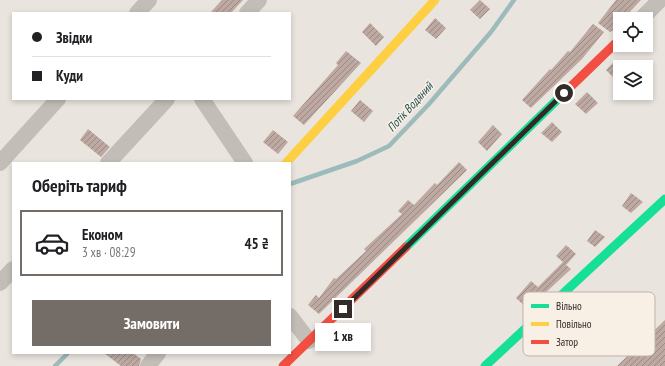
<!DOCTYPE html>
<html lang="uk">
<head>
<meta charset="utf-8">
<style>
  body { margin:0; font-family:"PT Sans Narrow",sans-serif; background:#f2f2f2; color:#202124; height:100vh; display:flex; flex-direction:column; font-size:15px; white-space:nowrap }
  * { box-sizing:border-box; margin:0 }
  p { font-size:13px; color:#757577 }
  .icon { flex:none; width:22px; height:22px; fill:none; stroke:currentColor; stroke-width:2; stroke-linecap:round; stroke-linejoin:round }
  .map { position:relative; flex:1; overflow:hidden }
  .details { position:absolute; left:12px; top:162px; width:279px; height:192px; display:flex; flex-direction:column; background:#fff; border-radius:0px; box-shadow:0 2px 6px #0003 }
  .details>* { flex:none }
  .hud { position:absolute; left:12px; top:12px; width:279px; height:88px; border-radius:0px; box-shadow:0 2px 6px #0003; display:grid; align-content:center; height:88px; padding:0 20px; background:#fff }
  .controls { position:absolute; left:613px; top:12px; display:grid; gap:8px }
  .controls a { display:grid; place-items:center; width:40px; height:40px; border-radius:0px; background:#fff; box-shadow:0 2px 6px #0003; font-size:20px }
  .end { position:absolute; width:18px; height:18px; margin:-9px; border:5px solid #332b27; background:#fff; box-shadow:0 0 0 2px #fff }
  .from { border-radius:50% }
  .bubble { position:absolute; height:28px; border-radius:0px; background:#fff; box-shadow:0 2px 6px #0003; font-size:13px; font-weight:700; line-height:28px; text-align:center }
  .hud b { display:flex; align-items:center; gap:14px; height:38px; font-size:15px }
  .hud b+b { border-top:1px solid #e0e0e0 }
  .hud i { width:10px; height:10px; background:#202124 }
  ul { padding:0; list-style:none }
  li { display:flex; align-items:center; gap:12px; height:66px; margin:0 8px 6px; padding:0 12px; border:2px solid transparent; border-radius:0px }
  li div { flex:1 }
  li b { display:block; font-size:15px }
  li em { font-style:normal; font-weight:700 }
  li.active { border-color:#736c67 }
  li>.icon { width:36px; height:36px; stroke-width:1.5 }
  h2 { padding:0 20px; font-size:18px; line-height:48px }
  .cta { display:flex; gap:8px; margin-top:auto; padding:8px 20px }
  .cta a { flex:1; height:46px; border-radius:0px; background:#736c67; color:#fff; font-size:16px; font-weight:700; line-height:46px; text-align:center }
  .map>svg:first-child { display:block }
  .lines { fill:none; stroke-linecap:round; stroke-linejoin:round }
  .stream { stroke:#9cbbba; stroke-width:4.5 }
  .building { fill:url(#building-hatch) }
  .street { stroke:#c3bdb7; stroke-width:16 }
  .fast { stroke:#16e098; stroke-width:9 }
  .slow { stroke:#ffcf43; stroke-width:9 }
  .jam { stroke:#f24e42; stroke-width:9 }
  .route { stroke:#332b27; stroke-width:5 }
  .labels { text-anchor:middle; stroke-width:3; stroke-linejoin:round; paint-order:stroke }
  .water-label { font-size:12px; font-style:italic; fill:#1f4f52; stroke:#f8efe5 }
  .key { fill:#f8efe5; stroke:#bdb4ac; stroke-width:1 }
  .key-label { font-size:11px; fill:#332b27 }
</style>
</head>
<body>
<div class="map">
<svg width="665" height="366" viewBox="0 0 665 366">
  <defs>
    <pattern id="building-hatch" width="6" height="6" patternUnits="userSpaceOnUse"><rect width="6" height="6" fill="#bda9a1"/><path d="M-1 1l2-2M0 6l6-6M5 7l2-2" fill="none" stroke="#9a8a83"/></pattern>
  </defs>
  <rect width="100%" height="100%" fill="#eae4de"/>
  <g class="lines">
    <path class="stream" d="M290 184 357 161 389 146 429 104 491 32 514 0
      M55 366 68 353"/>
  </g>
  <path class="building" d="M222 0H243L231 13H210Z
    M480 0 490 9 480 19 470 10Z
    M616 0H641L623 19H620V24L618 27 610 32 598 23Z
    M435 18 446 28 436 39 425 30Z
    M370 23 384 37 376 46 362 32Z
    M593 24 604 32 582 59 531 108 522 100 550 69 551 70 568 51 570 52Z
    M346 51 361 63 304 125 293 116 338 65 336 63Z
    M616 60 624 67H620V71L614 78 606 70Z
    M587 92 598 103 586 114 575 104Z
    M360 100 373 111 364 122 351 111Z
    M552 122 562 132 552 142 541 133Z
    M493 125 502 134 487 151 478 142Z
    M88 129 110 147 101 157 80 140Z
    M273 130 288 142 278 154 263 142Z
    M459 162 467 170 319 314 308 305 316 295 319 298 334 278 336 279 366 251 364 249 402 214 398 211 408 200 414 205 435 183 437 185Z
    M631 193 643 202 631 213 622 206Z
    M595 230 605 237 595 247 587 241Z
    M566 245 576 254 566 265 571 269 528 309 516 298 531 281 538 287 563 262 556 256Z
    M665 320V366H617Z
    M104 353H133L141 359 139 366H121Z"/>
  <g class="lines">
    <path class="street" d="M137 13 149 0
      M247 13 259 0
      M641 19 660 0
      M202 99 245 163
      M0 163 58 99
      M108 163 167 99
      M0 283 13 269
      M290 316 309 341
      M148 366 158 353"/>
    <path class="fast" d="M406 247 560 97
      M485 366 665 199"/>
    <path class="slow" d="M286 163 435 0"/>
    <path class="jam" d="M560 97 620 39
      M283 366 406 247"/>
  </g>
  <g class="lines">
    <path class="route" d="M343 309 564 93"/>
  </g>
  <g class="labels">
    <g class="water-label">
      <text transform="translate(410 107) rotate(-48)" y="4">Потік Водяний</text>
    </g>
  </g>
  <rect x="523" y="292" width="132" height="64" rx="6" class="key"/>
  <rect x="531" y="304" width="18" height="4" fill="#16e098"/>
  <rect x="531" y="322" width="18" height="4" fill="#ffcf43"/>
  <rect x="531" y="340" width="18" height="4" fill="#f24e42"/>
  <g class="key-label">
    <text x="556" y="310">Вільно</text>
    <text x="556" y="328">Повільно</text>
    <text x="556" y="346">Затор</text>
  </g>
</svg>
<div class="controls">
<a><svg class="icon" aria-label="locate" viewBox="0 0 24 24"><circle cx="12" cy="12" r="6"/><path d="M12 2v4M12 18v4M2 12h4M18 12h4"/></svg></a>
<a><svg class="icon" aria-label="layers" viewBox="0 0 24 24"><path d="M12 4l9 5-9 5-9-5zM3 14l9 5 9-5"/></svg></a>
</div>
<i class="end from" style="left:564px;top:93px"></i>
<i class="end" style="left:343px;top:309px"></i>
<div class="bubble" style="left:315px;top:323px;width:56px">1 хв</div>
<div class="hud">
<b><i class="from"></i>Звідки</b>
<b><i></i>Куди</b>
</div>
<section class="details">
<h2>Оберіть тариф</h2>
<ul>
<li class="active"><svg class="icon" aria-label="car" viewBox="0 0 24 24"><path d="M5 17H2v-5l4-1 3-4h7l3 4 3 1v5h-3M9 17h6M6 11h13"/><circle cx="7" cy="17" r="2"/><circle cx="17" cy="17" r="2"/></svg><div><b>Економ</b><p>3 хв · 08:29</p></div><em>45 ₴</em></li>
</ul>
<div class="cta"><a>Замовити</a></div>
</section>
</div>
</body>
</html>
